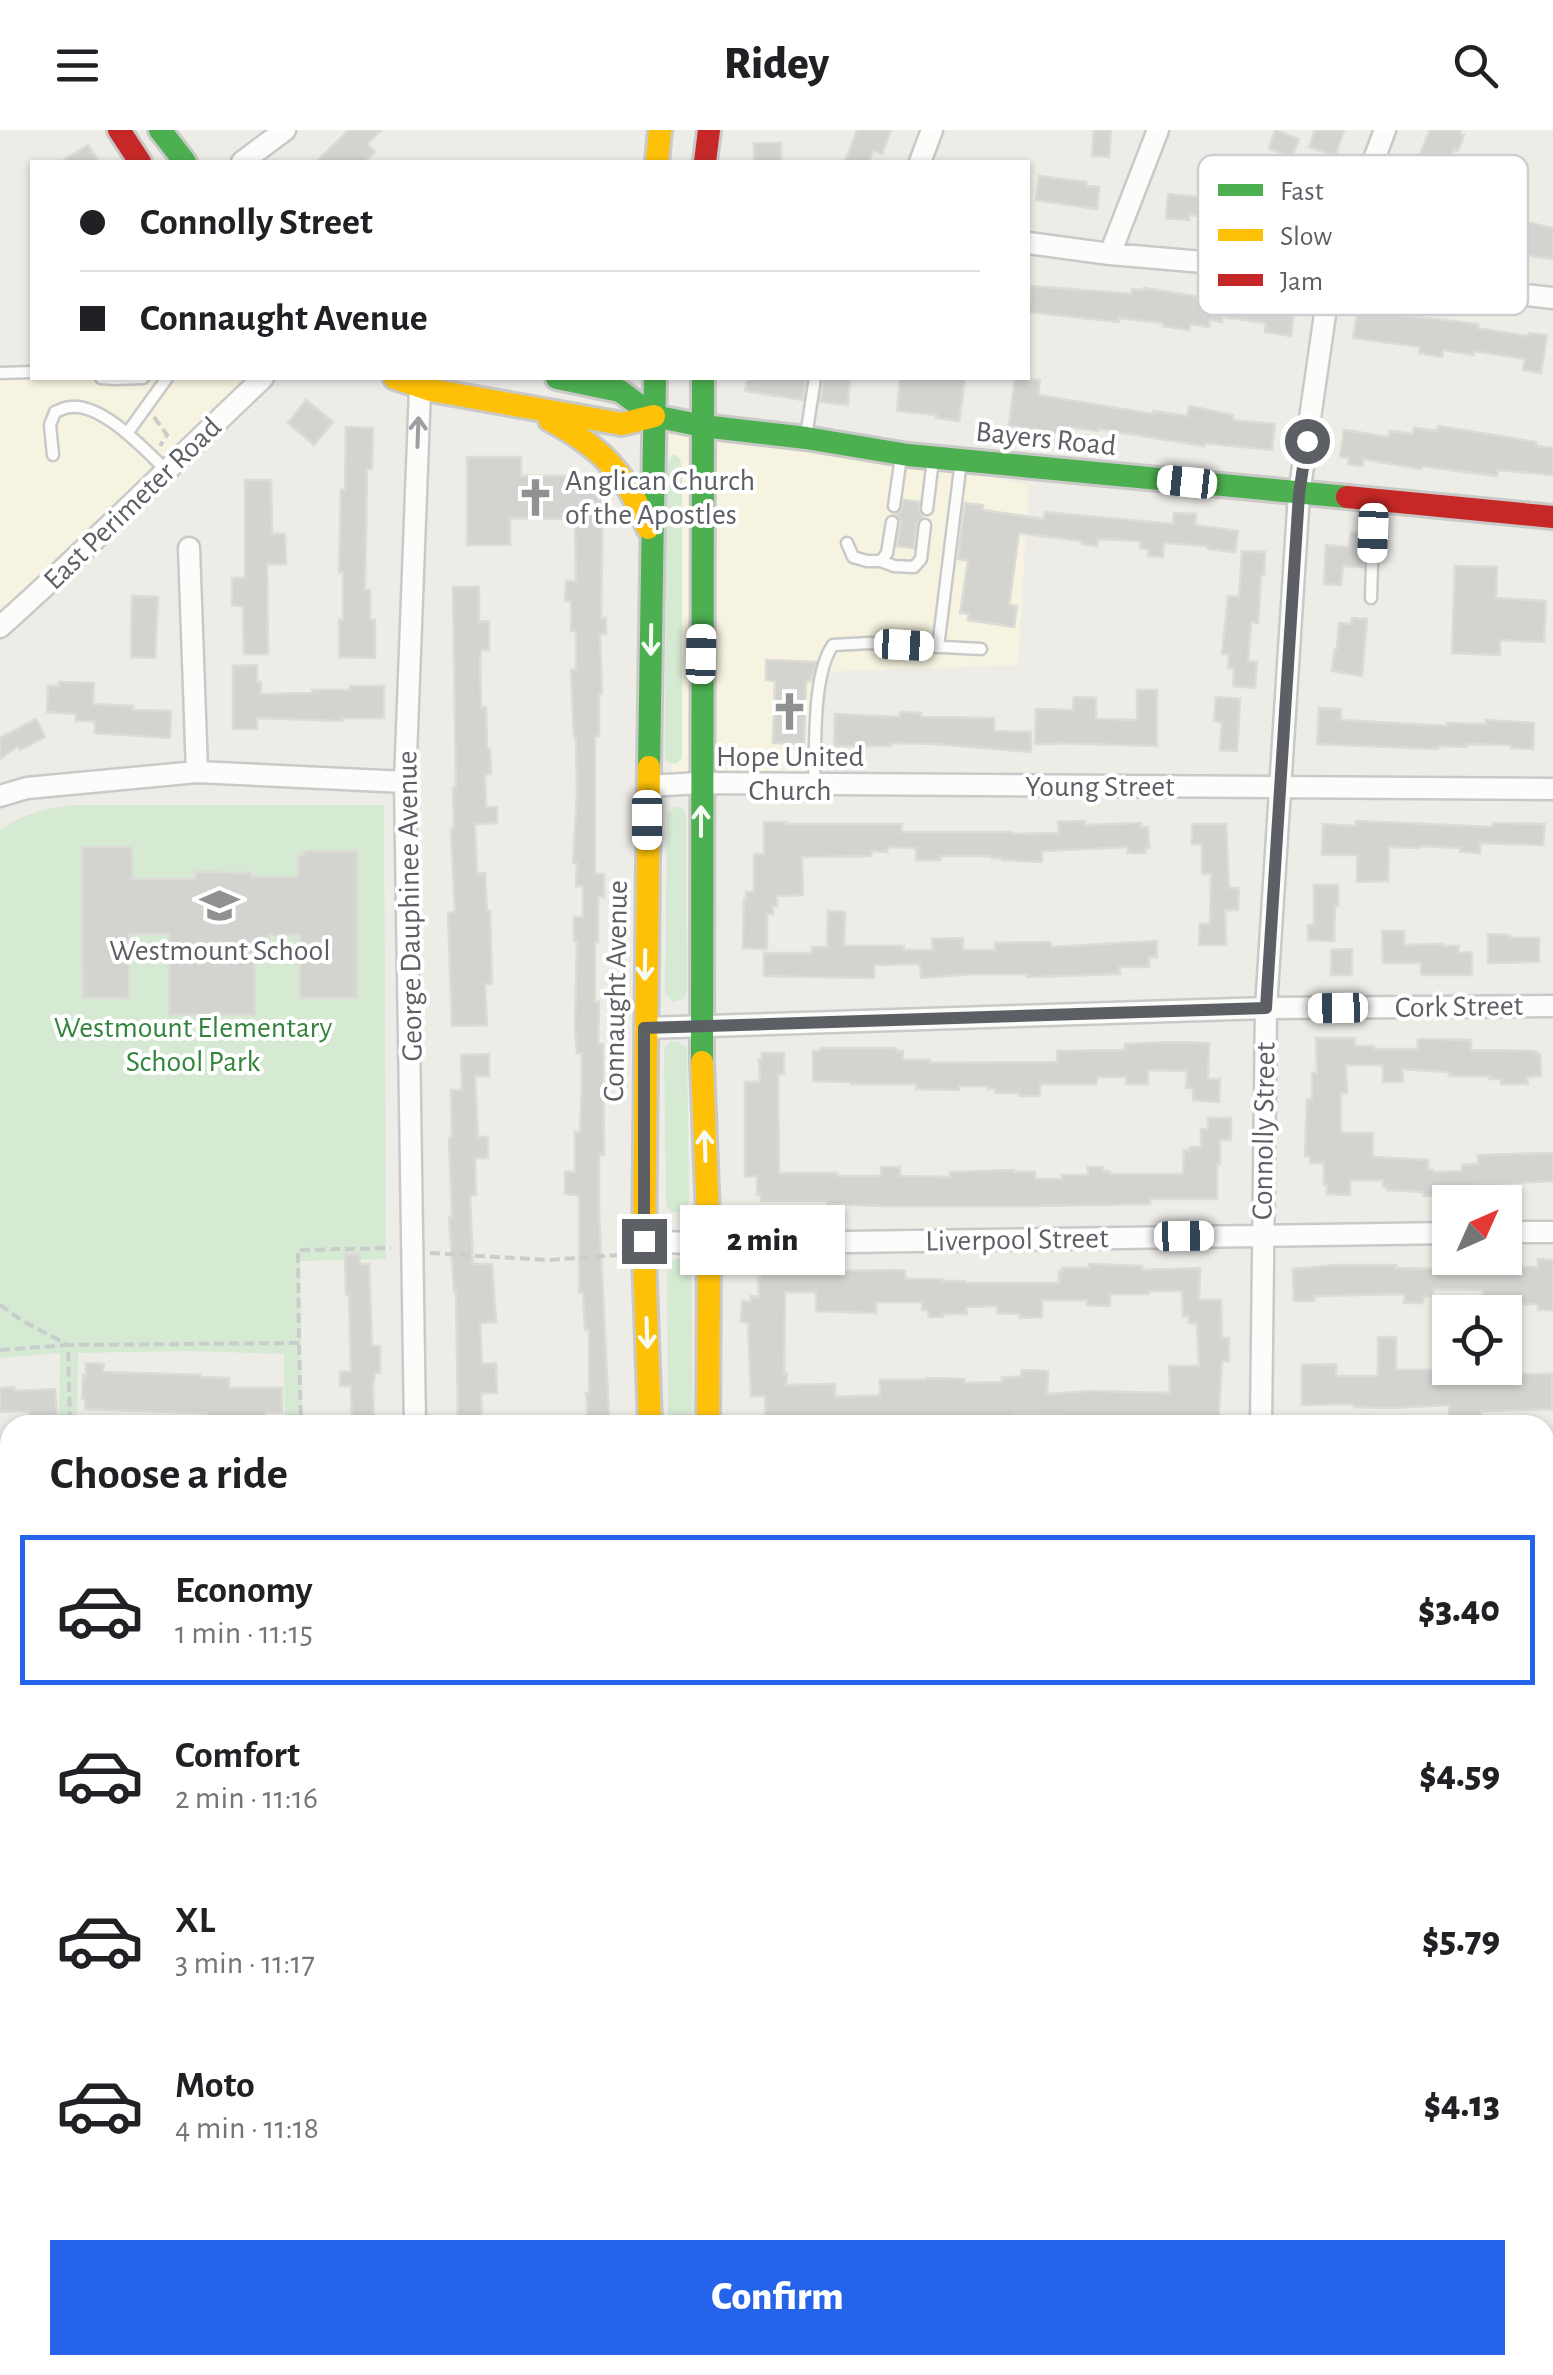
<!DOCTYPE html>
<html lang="en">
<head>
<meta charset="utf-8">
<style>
  body { margin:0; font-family:"Alegreya Sans",sans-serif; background:#f6f6f6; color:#202124; height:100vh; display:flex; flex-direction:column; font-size:38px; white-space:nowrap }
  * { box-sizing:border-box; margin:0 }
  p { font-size:32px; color:#757577 }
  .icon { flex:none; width:55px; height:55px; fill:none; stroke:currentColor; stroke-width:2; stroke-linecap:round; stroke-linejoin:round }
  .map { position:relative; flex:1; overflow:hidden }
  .side { position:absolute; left:0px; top:1285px; width:1555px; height:960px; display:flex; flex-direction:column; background:#fff; border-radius:30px 30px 0 0; box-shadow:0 2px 8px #0004 }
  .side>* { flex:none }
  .top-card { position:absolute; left:30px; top:30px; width:1000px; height:220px; border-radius:0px; box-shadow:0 2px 8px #0004; display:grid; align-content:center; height:220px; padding:0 50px; background:#fff }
  .needle { width:65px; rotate:45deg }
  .tools { position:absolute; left:1432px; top:1055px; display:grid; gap:20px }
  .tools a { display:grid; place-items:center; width:90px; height:90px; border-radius:0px; background:#fff; box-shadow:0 2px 8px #0004; font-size:50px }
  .end { position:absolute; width:45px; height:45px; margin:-22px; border:12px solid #5c6065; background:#fff; box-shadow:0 0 0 5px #fff }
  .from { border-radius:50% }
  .bubble { position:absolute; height:70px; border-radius:0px; background:#fff; box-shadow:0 2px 8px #0004; font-size:32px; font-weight:800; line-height:70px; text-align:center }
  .car { position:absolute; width:30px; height:60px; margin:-30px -15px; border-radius:12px; box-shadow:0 0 8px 2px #0007; background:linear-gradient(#fff 24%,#345 0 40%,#fff 0 76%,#345 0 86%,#fff 0) }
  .top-card b { display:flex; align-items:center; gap:35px; height:95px; font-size:38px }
  .top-card b+b { border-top:2px solid #e0e0e0 }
  .top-card i { width:25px; height:25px; background:#202124 }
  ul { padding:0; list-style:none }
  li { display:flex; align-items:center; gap:30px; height:150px; margin:0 20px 15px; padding:0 30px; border:5px solid transparent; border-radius:0px }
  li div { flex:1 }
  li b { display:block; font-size:38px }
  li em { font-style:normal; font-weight:800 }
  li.on { border-color:#2563eb }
  li>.icon { width:90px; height:90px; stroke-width:1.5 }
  h2 { padding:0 50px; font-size:45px; line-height:120px }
  .cta { display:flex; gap:20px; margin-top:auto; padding:20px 50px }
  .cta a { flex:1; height:115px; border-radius:0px; background:#2563eb; color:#fff; font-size:40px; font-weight:800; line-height:115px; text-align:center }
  header { display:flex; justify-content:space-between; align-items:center; height:130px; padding:0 50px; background:#fff; font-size:45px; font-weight:800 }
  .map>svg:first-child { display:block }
  .commercial { fill:#f6f3e0 }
  .green { fill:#d5e9d3 }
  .building { fill:#d3d3d0; stroke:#dcdbd6; stroke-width:2.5; fill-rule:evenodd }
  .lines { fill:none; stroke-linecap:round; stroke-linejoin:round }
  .lane-casing { stroke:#c9c9c9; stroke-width:15 }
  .street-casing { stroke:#c9c9c9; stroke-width:25 }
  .fast-casing { stroke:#c9c9c7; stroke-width:28 }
  .slow-casing { stroke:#c9c9c7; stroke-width:28 }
  .jam-casing { stroke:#c9c9c7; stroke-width:28 }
  .path { stroke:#c9cdcb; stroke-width:4; stroke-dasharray:10 5; stroke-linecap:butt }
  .lane { stroke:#fcfcfb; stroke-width:10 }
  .street { stroke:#fcfcfb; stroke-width:20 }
  .fast { stroke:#4caf50; stroke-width:22 }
  .slow { stroke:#ffc107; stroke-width:22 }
  .jam { stroke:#c62828; stroke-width:22 }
  .oneway { stroke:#9c9ea1 }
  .oneway2 { stroke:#f6fbf6 }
  .route { stroke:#5c6065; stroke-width:12 }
  .labels { text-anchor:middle; stroke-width:8; stroke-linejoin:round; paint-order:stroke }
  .street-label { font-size:30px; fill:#5c6065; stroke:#fff }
  .poi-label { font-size:30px; fill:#5c6065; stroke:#fff }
  .park-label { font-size:30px; fill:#35843d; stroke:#fff }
  .key { fill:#fff; stroke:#cecfd1; stroke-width:2.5 }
  .key-label { font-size:28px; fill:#5c6065 }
</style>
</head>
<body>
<header><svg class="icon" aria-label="menu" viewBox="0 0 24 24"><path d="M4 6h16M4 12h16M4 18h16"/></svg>Ridey<svg class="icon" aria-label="search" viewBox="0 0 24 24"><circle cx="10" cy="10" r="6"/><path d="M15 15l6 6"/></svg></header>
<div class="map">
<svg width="1553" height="2245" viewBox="0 0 1553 2245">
  <rect width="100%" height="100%" fill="#edece7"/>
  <path class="commercial" d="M32 245V248H260L0 497V248Z
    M669 280 1029 355 1018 535 821 542 813 657 672 665Z"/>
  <path class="green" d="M675 324 680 329 682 339V628L676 634 668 633 665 627 666 340 671 326Z
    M73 675H384L386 1129 300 1131 302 1295H285L284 1224 190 1221 78 1223 77 1295H59L60 1223 0 1228V700C22 684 47 678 73 675Z
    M674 677H682L686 683 687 863 683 869 673 872 665 864 667 684Z
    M670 912H678L687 918 689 1072 686 1078 679 1082H671L666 1075 664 918Z
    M676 1128 686 1131 691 1137 693 1295H668L667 1136Z
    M10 2010V2235H276L278 2243 283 2245H16L0 2235V2015Z"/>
  <path class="building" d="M349 0H381L367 14 375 22 364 32H316Z
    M857 0H891L882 24 873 21 869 32H845Z
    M1094 0H1111L1109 27 1092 26Z
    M1275 0 1299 9 1292 27 1269 19Z
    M1315 0H1344L1335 26 1309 17Z
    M1430 0H1461L1460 4 1464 5 1458 21 1454 19 1428 85 1416 80 1404 118 1379 110 1388 84 1394 86Z
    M754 13H781V32H754Z
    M88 15 99 32H61Z
    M1039 46 1086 52V56L1099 57 1097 79 1036 70Z
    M1215 61 1278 67 1277 74 1318 76 1317 98 1189 85V90L1166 88 1168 64 1214 68Z
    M1513 89 1553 98V129L1496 121 1495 126 1474 122 1480 90 1512 96Z
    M1032 156 1132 164V159L1144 160V158L1238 173 1239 165 1292 175 1291 182H1294L1291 206 1265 202 1266 193 1222 187V192L1210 190 1209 197 1190 194 1189 200 1163 196V193L1119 188V192L1029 182Z
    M1358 180 1478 194 1477 198 1528 206 1529 203 1547 205 1541 243 1523 240 1525 229 1474 221V225L1443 220 1442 227 1419 223 1420 217 1353 208Z
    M748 248H806L803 270 745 261Z
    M824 248H850L848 275 820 272Z
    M900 248H965L959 291 936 288 937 285 897 281Z
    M1015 248 1040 250 1038 265 1153 284V281L1187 286 1189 276 1233 285V290L1275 294 1272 320 1205 313 1204 316 1099 299 1098 301 1070 297 1069 305 1009 296Z
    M306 270 333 292 314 315 288 293Z
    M1438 296 1536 312V316L1553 318V345L1498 340 1497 346 1429 337 1422 336 1421 339 1363 329V336L1348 334 1349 328 1340 327 1344 300 1389 307 1390 301 1413 304 1414 298 1437 301Z
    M346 297 373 298 372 339H367L365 460H370V490H375V528L339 527V490H343V442H339L341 360H345Z
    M467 327H521V346H596L603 355 601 488H606V504H600L602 564H599V606H595V744H604V767H598V812H595V872H599L598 914H603L604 1025H599V1081L609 1288 588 1289 586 1263H589V1200H585L583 1162H579V1065L565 1064V1042H575V1002H580L582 956V923H577L575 897 577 811H574V787H583V756H576L577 733H573L577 664 576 606H574L571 540H576V500L571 501V471H565L566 451H576L575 389 510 388V415H467Z
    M245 350H271L272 404H285L286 434H267L268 524H244L243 476 232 475V448H245Z
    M904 370 919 372V381L923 387 917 393 914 418 897 416 901 392 896 384 901 381Z
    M965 373 983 375V380L1044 389 1045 382 1173 394 1174 383 1196 384 1195 395 1238 401 1235 422 1208 419V416L1164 413 1163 427 1148 426V419L1140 418 1141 411 1098 409 1097 416 1082 414V411L1019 403 1009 475 1017 476 1014 497 968 490 969 484 960 483 968 431 958 429Z
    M1351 402 1364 403 1363 437 1343 436 1341 455 1324 454 1326 415 1349 417Z
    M1242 421 1265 422 1264 445H1261L1258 493 1251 492 1248 531 1257 532 1255 558 1233 556 1234 538H1228L1229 524H1222L1228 466 1239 467Z
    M1455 436 1497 437 1496 468 1546 471 1544 512 1500 510V525L1452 523Z
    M453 457H479V492L489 491V520H481L480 531 481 577H486L487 619H490L491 644H485L486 677H497V693L475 694 477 744 485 743 487 781H490L492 854H485L487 895 452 896 448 783 455 782 451 699H454L453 657H456Z
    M132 466 158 467 155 528 131 527Z
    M1352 488 1367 489 1362 546 1332 541 1335 519H1337L1339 493 1352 494Z
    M766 530 816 532 811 551H806L804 614 773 613 775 551 766 550Z
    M257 535V552H261V564L312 563V560H350V556H384V588H343V591L257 588V599H233V536Z
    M59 552 94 553 93 574 133 576V580L171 581 170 608 95 603V591H76V584L47 582 48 556H59Z
    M1137 560H1157V616L1057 613V614H1035L1036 579 1073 580 1074 567 1096 568V589L1137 590Z
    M1216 567 1240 569 1237 621 1220 620 1222 592 1214 591Z
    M1319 578 1341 579V590L1447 596V593L1486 594V590L1534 593 1533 619 1511 618V615L1467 614V617L1439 616 1438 619 1317 614Z
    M900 582 921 583V587L994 588V601L1031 602V622L937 614 891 613V616H834L835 584 900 587Z
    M36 589 45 607 20 620 18 616 0 629V608Z
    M1085 691V695L1141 693V697H1148L1149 718H1145V723H1128V717L1042 721V732L1002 730V728H992V726H940V730H916V718L888 717 887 722 872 721 871 726 802 727 803 765 777 766V776H773V784H767V819L743 818 744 769H747L746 762H754V724H764V692H786V694H902L901 702H1012V704L1059 703 1058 692Z
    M1356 691 1493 697V693L1545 694 1543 715 1480 713V723L1460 722 1461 718 1420 716V718L1389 717 1388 751 1357 752V725H1322L1323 694 1356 696Z
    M1192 694H1226L1229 758H1239L1238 780H1225L1226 815H1199L1200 794H1210L1211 744H1202V714H1192Z
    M82 717H132V749H196V742L251 743V747H298V725H304V721H357V868H300V805H268V814H254L255 885H169V804H129V868H83Z
    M1314 755H1338V776H1335L1334 811 1308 810V795H1314Z
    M828 781 845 782 844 816H904V820H933L932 809 963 808V820H995V813L1050 812 1051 817 1157 811V827H1149V837H1119L1120 844 1027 847V844H972L921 848 920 834 874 835V848L764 846V823H812V817H827Z
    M1382 801H1404V815L1443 814V816H1459L1458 823 1472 822V845H1425L1421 844V833H1383Z
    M1488 804 1510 805V808H1539V832L1488 833Z
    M1352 819V845H1331V820Z
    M1316 908H1355V916H1374V919H1418V910L1421 909 1471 910V920L1536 921V924H1540L1541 946 1527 947 1528 954H1501V949H1489V946H1449V942L1402 939 1403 952H1383V935H1346L1347 963H1341V1003H1373V1027L1428 1030V1040H1433V1042L1462 1041V1035L1478 1034V1025L1553 1023V1051L1471 1055V1063H1461V1065L1423 1066V1062L1387 1060V1057H1383V1050H1350V1065L1327 1064V1055H1324V1033H1310V1026H1305L1307 969 1312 970V943H1317Z
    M1175 912 1209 913 1208 949H1220L1219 972 1193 970V958H1186L1187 941 1148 940V954H1126V947H1097L1096 954H1040V966H1019V963H995V959H988V956H959V960L916 959V954H851V952L813 951V921H820V918H896V921H903V930H930V933L1057 932V921L1125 920V914Z
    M762 923H784V944H778L779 1043H837V1046H881V1037H900V1046L950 1047V1042L1014 1040V1042H1035V1049H1062V1045H1088V1037H1103V1041H1110V1044H1183L1184 1020 1190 1021V1017H1201V999H1208V988H1231V1010H1220V1034H1217V1069H1150V1074L1034 1076H881L827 1074V1071H761V1065H757V1046L745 1047V952H760L759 930H762Z
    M489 924V946H475L478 1007H488V1028H475L476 1065 470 1066 473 1134H492L496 1192 480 1193 482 1234 496 1233 497 1263H481L482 1290H458L456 1161H454L449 1087H452L449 1008H452L451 960H462L461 925Z
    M345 1124H359L360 1134H369L372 1216H380V1243H375L373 1256 374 1293H352L351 1256H340V1242L351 1241 349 1165H346Z
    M1538 1129 1553 1130V1180H1538V1174H1514L1511 1166 1483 1167V1160L1433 1159V1167L1424 1166 1423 1173H1404L1405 1164 1314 1166V1171H1294L1293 1139 1336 1135H1396L1395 1138 1445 1139 1461 1138V1135L1503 1134V1137H1538Z
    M1089 1134 1142 1136V1140L1200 1138 1199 1170H1221L1222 1208H1229V1231H1222L1218 1295H1134L1062 1292V1285L1014 1284V1287L948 1290V1286H902V1289H874V1295H766L765 1266H751L748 1193 741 1192 742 1171 750 1172 751 1166 759 1167 758 1149H760V1142L899 1140 905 1141V1149H942V1151H965V1153H1059V1141H1062V1138H1089ZM1149 1161H1182L1183 1186H1189V1193H1197L1199 1236H1169L1170 1263 1090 1261 1047 1264 1048 1241 1022 1240 1021 1247H1002V1252L964 1253V1249L926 1248V1250H880V1265L835 1267V1254L786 1255 787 1244H784L785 1162H816V1181L876 1183V1172H922V1180H928L929 1187H943V1184H967L966 1177 997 1176V1183L1020 1184V1188L1042 1187V1170H1087V1175L1110 1176V1164H1149Z
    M1378 1207H1396V1240H1433V1254L1488 1253V1241L1511 1240V1244H1552V1279L1481 1281V1290L1461 1291V1286H1449V1275L1391 1278 1355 1277 1352 1274 1302 1275V1235L1336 1234V1246H1378Z
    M86 1233 104 1234 103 1242 200 1245V1247L229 1248V1258H282V1282H265V1288L238 1290 208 1289V1283L85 1279V1269H82L83 1245 86 1246Z
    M14 1257 15 1261 55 1259 57 1285 29 1286V1281L0 1282V1258Z"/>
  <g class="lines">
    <defs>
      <path id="lane" d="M0 243 32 242
        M101 248 115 249 143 248
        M128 302 167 248
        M806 306 815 248
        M53 325 50 295 55 282C60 280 65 277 71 277 103 274 144 319 166 340
        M894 376 901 327
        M927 379 933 330
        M847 413 853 427 867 431H881L887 423 892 392
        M881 431 894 436 914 437 921 429 925 395
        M1371 468 1374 372
        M938 517 961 331
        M814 654C816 616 812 544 833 515L870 513 981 519"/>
      <path id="street" d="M242 32 285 0
        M920 32 932 0
        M1028 113 1110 124 1331 143 1553 168
        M1110 124 1158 0
        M189 418 197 642
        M0 497C90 417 175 331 263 248
        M648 656 700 653 1553 659
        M0 666 27 658 197 642 405 652
        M645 898 1266 878 1553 876
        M1505 1102H1553
        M644 1111 709 1114 1450 1103
        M415 1295 405 652 420 258
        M1261 1295 1266 878 1299 364 1331 143 1385 0
        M1545 1320H1553
        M0 1335 10 1334
        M1545 1538H1553
        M1545 1976H1553
        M1545 2198H1553
        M926 2235 927 2245
        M1316 2245V2235"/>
      <path id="fast" d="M160 0 185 32
        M557 248 620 261 654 286 703 296
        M703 296 806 308 908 325 1347 367
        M649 637 655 248
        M702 932 703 248"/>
      <path id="slow" d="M657 32 660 0
        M395 248 431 260 622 294 654 286
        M550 290C601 317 627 344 648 398
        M649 637 644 1124 650 1295
        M702 932 709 1114 708 1295
        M1545 1763H1553
        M696 2235V2245
        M742 2235V2245"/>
      <path id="jam" d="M119 0 140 32
        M705 32 709 0
        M1347 367 1553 387"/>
    </defs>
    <use href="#lane" class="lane-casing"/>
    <use href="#street" class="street-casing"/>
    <use href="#fast" class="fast-casing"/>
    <use href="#slow" class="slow-casing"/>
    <use href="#jam" class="jam-casing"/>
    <path class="path" d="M154 287 167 305 160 316
      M430 1123 548 1130 620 1125
      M0 1175 23 1191 68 1215 299 1213 298 1120 391 1118
      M299 1215 301 1295
      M0 1220 68 1215 70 1295
      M0 2088 10 2055
      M0 2106 10 2112
      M0 2122 10 2147
      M60 2235 65 2245
      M63 2235 78 2245
      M245 2235 248 2245
      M253 2235 273 2245
      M230 2245 240 2235"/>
    <use href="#lane" class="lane"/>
    <use href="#street" class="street"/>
    <use href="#fast" class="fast"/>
    <use href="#slow" class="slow"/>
    <use href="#jam" class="jam"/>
  </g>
  <defs><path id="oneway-shaft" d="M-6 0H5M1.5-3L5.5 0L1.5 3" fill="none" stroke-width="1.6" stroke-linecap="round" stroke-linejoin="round" transform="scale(2.5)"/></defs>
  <use class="oneway" href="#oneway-shaft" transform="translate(418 302) rotate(-88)"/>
  <g class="oneway2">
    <use href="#oneway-shaft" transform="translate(651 510) rotate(91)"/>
    <use href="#oneway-shaft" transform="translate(701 691) rotate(-90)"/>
    <use href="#oneway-shaft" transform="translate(645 835) rotate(91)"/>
    <use href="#oneway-shaft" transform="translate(705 1016) rotate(-92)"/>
    <use href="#oneway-shaft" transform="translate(647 1203) rotate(88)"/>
  </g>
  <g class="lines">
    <path class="route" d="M644 1111V898L1266 878 1299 364 1307 311"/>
  </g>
  <defs>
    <symbol id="church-bare" viewBox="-9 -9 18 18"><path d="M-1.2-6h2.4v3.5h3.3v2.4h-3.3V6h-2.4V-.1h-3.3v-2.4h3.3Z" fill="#8f9192" stroke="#fff" stroke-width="2.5" paint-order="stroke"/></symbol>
    <symbol id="school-bare" viewBox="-9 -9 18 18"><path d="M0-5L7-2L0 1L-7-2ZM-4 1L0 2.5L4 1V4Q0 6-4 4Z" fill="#8f9192" stroke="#fff" stroke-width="2.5" paint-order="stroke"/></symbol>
  </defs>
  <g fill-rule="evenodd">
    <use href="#church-bare" x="508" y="340" width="55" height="55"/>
    <use href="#church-bare" x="762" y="554" width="55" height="55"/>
    <use href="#school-bare" x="192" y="748" width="55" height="55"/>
  </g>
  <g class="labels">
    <g class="street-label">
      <text transform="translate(1046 308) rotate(6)" y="10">Bayers Road</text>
      <text transform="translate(132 373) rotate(-44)" y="10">East Perimeter Road</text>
      <text x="1100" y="666">Young Street</text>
      <text transform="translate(409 776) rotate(-91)" y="10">George Dauphinee Avenue</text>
      <text transform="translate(615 861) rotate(-89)" y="10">Connaught Avenue</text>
      <text transform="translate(1459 876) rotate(-1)" y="10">Cork Street</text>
      <text transform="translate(1263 1001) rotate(-89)" y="10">Connolly Street</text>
      <text transform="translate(1017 1109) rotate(-1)" y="10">Liverpool Street</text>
    </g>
    <g class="poi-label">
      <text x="565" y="360" text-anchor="start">Anglican Church<tspan x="565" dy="34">of the Apostles</tspan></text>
      <text x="790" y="636">Hope United<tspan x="790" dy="34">Church</tspan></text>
      <text x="220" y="830">Westmount School</text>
    </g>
    <g class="park-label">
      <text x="193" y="907">Westmount Elementary<tspan x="193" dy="34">School Park</tspan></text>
    </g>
  </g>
  <rect x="1198" y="25" width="330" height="160" rx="15" class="key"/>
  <rect x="1218" y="54" width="45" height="12" fill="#4caf50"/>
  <rect x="1218" y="99" width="45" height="12" fill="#ffc107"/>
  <rect x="1218" y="144" width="45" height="12" fill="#c62828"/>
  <g class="key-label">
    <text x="1280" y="70">Fast</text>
    <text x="1280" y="115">Slow</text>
    <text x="1280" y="160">Jam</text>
  </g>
</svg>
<div class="tools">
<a><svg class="needle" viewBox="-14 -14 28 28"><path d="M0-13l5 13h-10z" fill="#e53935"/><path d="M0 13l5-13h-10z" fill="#757577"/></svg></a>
<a><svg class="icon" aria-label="locate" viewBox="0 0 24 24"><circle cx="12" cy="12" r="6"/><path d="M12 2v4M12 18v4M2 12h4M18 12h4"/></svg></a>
</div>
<i class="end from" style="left:1307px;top:311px"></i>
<i class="end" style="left:644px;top:1111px"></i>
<div class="bubble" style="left:680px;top:1075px;width:165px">2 min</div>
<i class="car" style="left:1187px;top:352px;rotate:276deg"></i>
<i class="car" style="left:1373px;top:403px;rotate:182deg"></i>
<i class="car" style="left:904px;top:515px;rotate:93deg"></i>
<i class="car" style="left:701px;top:524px;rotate:1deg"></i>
<i class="car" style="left:647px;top:690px;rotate:180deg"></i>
<i class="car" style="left:1338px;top:878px;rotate:269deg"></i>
<i class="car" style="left:1184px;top:1106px;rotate:89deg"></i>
<div class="top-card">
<b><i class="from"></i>Connolly Street</b>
<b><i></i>Connaught Avenue</b>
</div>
<section class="side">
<h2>Choose a ride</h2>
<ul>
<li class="on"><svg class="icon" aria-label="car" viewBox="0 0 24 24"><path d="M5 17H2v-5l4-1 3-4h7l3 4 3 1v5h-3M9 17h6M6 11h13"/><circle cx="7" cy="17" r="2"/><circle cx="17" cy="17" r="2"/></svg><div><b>Economy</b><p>1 min · 11:15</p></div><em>$3.40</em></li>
<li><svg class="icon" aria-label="car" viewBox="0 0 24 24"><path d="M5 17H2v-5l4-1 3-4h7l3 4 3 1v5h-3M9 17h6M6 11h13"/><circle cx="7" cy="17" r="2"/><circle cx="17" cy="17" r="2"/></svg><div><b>Comfort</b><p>2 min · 11:16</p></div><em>$4.59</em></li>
<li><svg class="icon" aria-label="car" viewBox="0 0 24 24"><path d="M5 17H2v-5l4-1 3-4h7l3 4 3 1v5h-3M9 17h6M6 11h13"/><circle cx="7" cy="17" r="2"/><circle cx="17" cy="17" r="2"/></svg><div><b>XL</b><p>3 min · 11:17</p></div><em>$5.79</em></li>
<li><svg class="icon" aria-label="car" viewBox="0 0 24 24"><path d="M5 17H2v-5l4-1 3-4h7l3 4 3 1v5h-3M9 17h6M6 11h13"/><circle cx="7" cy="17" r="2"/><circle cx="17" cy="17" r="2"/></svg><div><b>Moto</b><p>4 min · 11:18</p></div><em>$4.13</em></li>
</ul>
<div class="cta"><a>Confirm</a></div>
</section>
</div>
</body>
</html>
